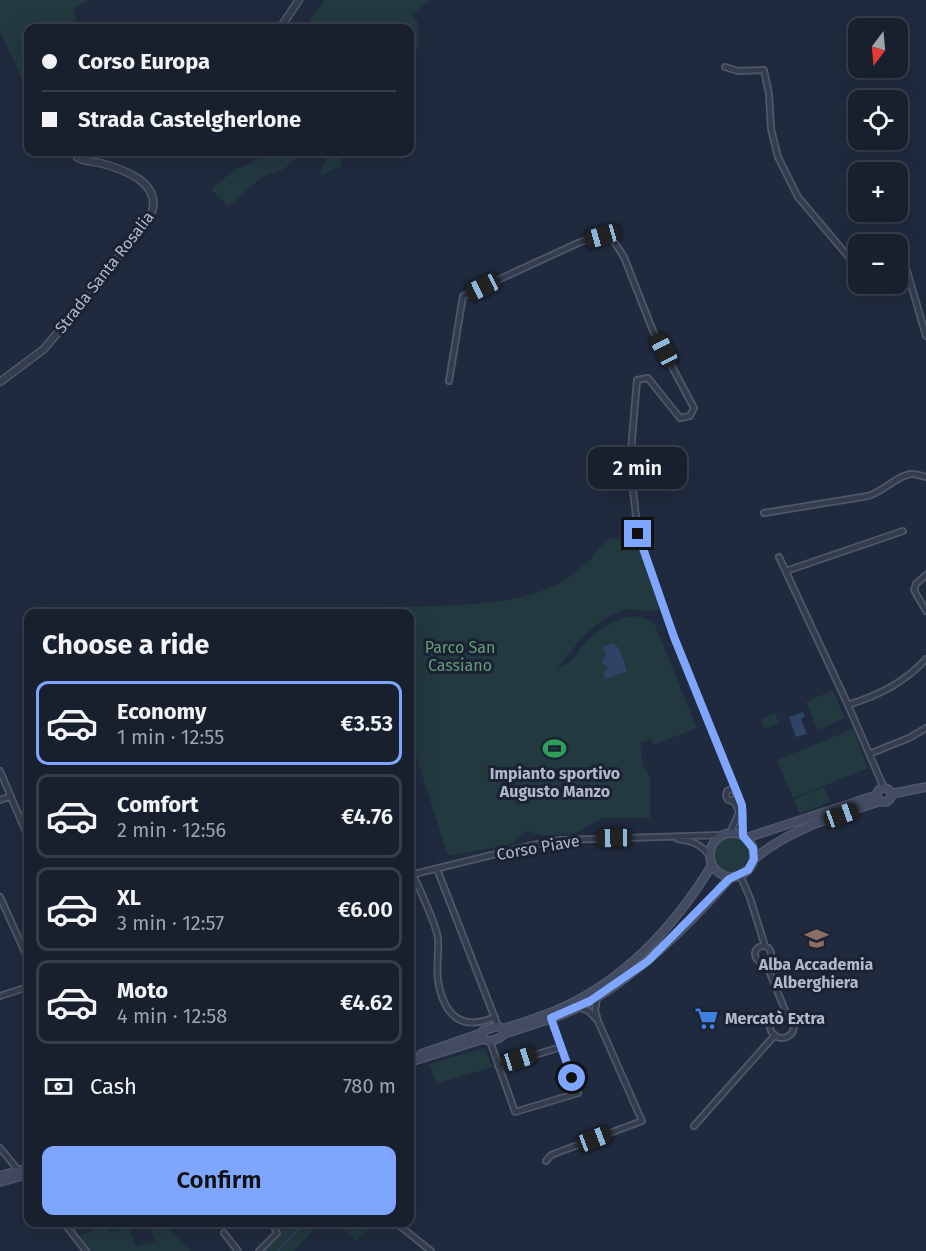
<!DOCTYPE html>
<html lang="en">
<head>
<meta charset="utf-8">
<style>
  body { margin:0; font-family:"Fira Sans",sans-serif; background:#252d3a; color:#f1f3f6; height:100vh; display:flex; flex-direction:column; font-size:22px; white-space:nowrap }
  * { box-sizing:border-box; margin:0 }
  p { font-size:20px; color:#9fa3aa }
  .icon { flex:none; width:33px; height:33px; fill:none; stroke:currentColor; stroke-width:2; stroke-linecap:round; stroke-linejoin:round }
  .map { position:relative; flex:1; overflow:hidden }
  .details { position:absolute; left:24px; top:609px; width:390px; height:618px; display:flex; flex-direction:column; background:#18202e; border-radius:12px; box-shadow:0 6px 24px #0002,0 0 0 2px #363e4a }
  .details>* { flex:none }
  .banner { position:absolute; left:24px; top:24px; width:390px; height:132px; border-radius:12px; box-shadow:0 6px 24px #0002,0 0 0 2px #363e4a; display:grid; align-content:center; height:132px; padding:0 18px; background:#18202e }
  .needle { width:39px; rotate:196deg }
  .controls { position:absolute; left:848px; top:18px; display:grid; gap:12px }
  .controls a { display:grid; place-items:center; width:60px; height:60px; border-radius:12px; background:#18202e; box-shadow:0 6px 24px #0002,0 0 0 2px #363e4a; font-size:30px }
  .end { position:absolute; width:27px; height:27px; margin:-14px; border:8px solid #7fa6ff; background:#111; box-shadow:0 0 0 3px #111 }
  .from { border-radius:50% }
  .bubble { position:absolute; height:42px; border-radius:12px; background:#18202e; box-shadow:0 6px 24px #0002,0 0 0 2px #363e4a; font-size:20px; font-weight:600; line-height:42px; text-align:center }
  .car { position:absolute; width:18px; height:36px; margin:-18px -9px; border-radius:8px; box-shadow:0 0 4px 2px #0007; background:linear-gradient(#222 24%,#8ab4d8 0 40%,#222 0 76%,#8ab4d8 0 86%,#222 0) }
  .banner b { display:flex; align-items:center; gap:21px; height:57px; font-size:22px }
  .banner b+b { border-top:2px solid #363e4a }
  .banner i { width:15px; height:15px; background:#f1f3f6 }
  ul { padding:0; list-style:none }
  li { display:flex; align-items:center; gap:18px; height:84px; margin:0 12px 9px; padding:0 6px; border:3px solid #363e4a; border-radius:12px }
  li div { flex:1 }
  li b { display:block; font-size:22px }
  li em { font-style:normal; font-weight:600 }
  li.on { border-color:#7fa6ff }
  li>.icon { width:54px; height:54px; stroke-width:1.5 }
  h2 { padding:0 18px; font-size:27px; line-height:72px }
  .pay { display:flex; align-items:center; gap:15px; height:66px; padding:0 18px; font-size:22px }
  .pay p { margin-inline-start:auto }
  .button { display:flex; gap:12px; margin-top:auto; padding:12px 18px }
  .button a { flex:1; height:69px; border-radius:12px; background:#7fa6ff; color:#111; font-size:24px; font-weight:600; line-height:69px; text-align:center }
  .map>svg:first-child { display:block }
  .green { fill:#22393f }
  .water { fill:#304265 }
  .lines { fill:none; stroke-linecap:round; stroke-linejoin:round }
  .stream { stroke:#304265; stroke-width:1.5 }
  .minor-casing { stroke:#4f5869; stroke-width:8 }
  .tertiary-casing { stroke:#4f5869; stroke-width:9 }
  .secondary-casing { stroke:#4f5869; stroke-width:10 }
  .minor { stroke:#343d4e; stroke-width:4.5 }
  .tertiary { stroke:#343d4e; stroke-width:6 }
  .secondary { stroke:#424b61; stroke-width:7 }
  .route { stroke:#7fa6ff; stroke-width:8 }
  .labels { text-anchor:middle; stroke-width:6; stroke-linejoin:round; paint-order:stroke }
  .street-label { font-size:16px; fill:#b0b8ca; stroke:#1a2233 }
  .park-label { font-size:16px; fill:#649d76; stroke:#1a2233 }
  .poi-label { font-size:16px; font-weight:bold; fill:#b0b8ca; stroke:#1a2233 }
</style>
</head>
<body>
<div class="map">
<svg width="926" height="1251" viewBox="0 0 926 1251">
  <rect width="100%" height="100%" fill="#202a3e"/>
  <path class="green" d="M0 0H90L75 7 74 11 78 28H28V92L0 31Z
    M325 0H431L412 14 418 23V48L410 56V28H304Z
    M282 152H306L282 170 262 177 230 205H227L212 190 213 187 236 169 247 165 264 155Z
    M318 152H343L341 166 320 176 322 167 327 156Z
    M612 537 638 545 646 562 659 610C646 613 632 607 621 611 595 619 574 648 557 668 571 666 576 653 584 644 600 626 632 606 654 623L697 728 653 745 650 739 640 743 643 767 650 777V818H602L576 833 557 835H540L527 831 511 844 448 856 410 737V614L370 613 368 608C424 605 516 611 564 580 572 574 582 567 590 560 599 551 598 546 612 537Z
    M833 690 845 718 818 730 806 702Z
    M775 713 779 723 764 729 761 719Z
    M853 729 868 768 793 798 777 760Z
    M824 787 830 802 799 814 794 799Z
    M715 855a17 17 0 1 1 34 0a17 17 0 1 1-34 0Z
    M485 1048 492 1067 436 1084 429 1064Z
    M66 1223H74L78 1234 81 1235 96 1228V1223H106L110 1232 129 1226 136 1247 155 1241 149 1223H165L190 1251H90Z
    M291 1223H320L294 1251H264L277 1238 279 1233 277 1229 280 1227 284 1229Z
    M337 1223H375L357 1241Z"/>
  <path class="water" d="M611 643C622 646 623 661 627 671L606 679 603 672 609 669 601 662 606 655 603 647Z
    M803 712 805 716 801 719 807 734 796 737 789 717Z"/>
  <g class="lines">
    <path class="stream" d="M278 1251 305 1222"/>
    <defs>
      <path id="minor" d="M725 67 738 71 764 70 769 94 771 129 778 157 798 197 858 268
        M897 249 903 257 926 336
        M449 381 463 296 578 243 602 235 613 240 624 257 653 331 694 408 690 416 680 418 648 378 637 380 630 463 638 534 674 637 737 793 735 800H728L726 796 727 791 731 789 736 791
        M764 513 868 496C883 492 899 474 912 474 916 474 922 476 926 477
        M779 557 848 705 884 788
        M786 571 903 531
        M926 575 916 584 914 590 926 611
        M848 705C879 695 904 683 926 659
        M869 754 909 738 926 728
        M0 771 28 837
        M738 795 743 811V836
        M0 800 11 796
        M730 833 739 813 736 804 732 801
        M678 839C692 841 701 844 710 856
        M437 869 498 1026
        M413 874C419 889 437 925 438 939 439 953 436 967 438 981 444 1015 461 1032 495 1017
        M410 875 533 845 561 840 722 835
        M740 875 750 898 765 946
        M0 897 28 959
        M755 954a8 8 0 1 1 16 0a8 8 0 1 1-16 0Z
        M765 961 785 1010V1015
        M0 996 28 987
        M580 1008 589 1011 597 1020
        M770 1026a12 12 0 1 1 24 0a12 12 0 1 1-24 0Z
        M490 1041 515 1112 578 1093 551 1019
        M498 1066 561 1047
        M694 1126 775 1035
        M0 1148 19 1171
        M546 1161 551 1155 642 1121 598 1021 595 1010 597 998
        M63 1222 86 1251
        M268 1222 273 1225 279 1222
        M395 1222 431 1251
        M224 1233 238 1251
        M259 1251 277 1233 273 1225"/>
      <path id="tertiary" d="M280 28 299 0
        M0 382 44 349 99 283 152 212C161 182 123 169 100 163 92 161 84 162 77 157L76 152"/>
      <path id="secondary" d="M877 795a7 7 0 1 1 14 0a7 7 0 1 1-14 0Z
        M891 794 926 787
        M710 855a22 22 0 1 1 44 0a22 22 0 1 1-44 0Z
        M746 838 877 795
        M754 859C790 829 837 815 881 801
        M498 1026 503 1029 504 1034C500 1039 490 1043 483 1039V1031Z
        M503 1029C524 1022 545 1016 564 1007 628 977 676 924 712 865
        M504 1034C533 1024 564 1016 591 1001 643 970 689 925 729 879L733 877
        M421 1054 482 1033
        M410 1062 483 1039
        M0 1176 28 1168
        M0 1182 28 1174"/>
    </defs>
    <use href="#minor" class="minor-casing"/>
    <use href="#tertiary" class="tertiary-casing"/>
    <use href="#secondary" class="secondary-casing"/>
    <use href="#minor" class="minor"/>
    <use href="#tertiary" class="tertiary"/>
    <use href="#secondary" class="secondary"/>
  </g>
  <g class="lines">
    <path class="route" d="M572 1078 551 1018 590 1001 648 961 729 879 748 870 754 859 753 848 743 836 742 805 674 637 638 534"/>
  </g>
  <defs>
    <symbol id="stadium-bare" viewBox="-9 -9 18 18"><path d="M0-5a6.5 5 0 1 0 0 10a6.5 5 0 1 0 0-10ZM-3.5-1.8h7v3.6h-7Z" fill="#2e9e5b" stroke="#1a2233" stroke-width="2.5" paint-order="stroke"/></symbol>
    <symbol id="school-bare" viewBox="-9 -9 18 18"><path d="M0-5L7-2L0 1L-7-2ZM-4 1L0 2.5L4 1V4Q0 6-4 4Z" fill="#8d6e63" stroke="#1a2233" stroke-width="2.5" paint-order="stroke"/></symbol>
    <symbol id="supermarket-bare" viewBox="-9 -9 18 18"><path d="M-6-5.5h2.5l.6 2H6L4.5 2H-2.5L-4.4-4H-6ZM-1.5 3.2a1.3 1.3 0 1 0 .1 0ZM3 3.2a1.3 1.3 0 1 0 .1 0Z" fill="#3f7fe0" stroke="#1a2233" stroke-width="2.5" paint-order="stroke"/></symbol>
  </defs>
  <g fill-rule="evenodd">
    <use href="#stadium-bare" x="538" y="732" width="33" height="33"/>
    <use href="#school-bare" x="800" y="922" width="33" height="33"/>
    <use href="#supermarket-bare" x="690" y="1002" width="33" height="33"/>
  </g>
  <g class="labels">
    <g class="street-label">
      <text transform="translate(104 272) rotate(-52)" y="6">Strada Santa Rosalia</text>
      <text transform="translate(538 847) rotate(-10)" y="6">Corso Piave</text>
    </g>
    <g class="park-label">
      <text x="460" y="653">Parco San<tspan x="460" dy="18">Cassiano</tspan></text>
    </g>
    <g class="poi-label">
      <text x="555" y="779">Impianto sportivo<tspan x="555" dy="18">Augusto Manzo</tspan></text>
      <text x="816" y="970">Alba Accademia<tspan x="816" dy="18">Alberghiera</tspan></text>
      <text x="725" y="1024" text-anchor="start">Mercatò Extra</text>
    </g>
  </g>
</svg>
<div class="controls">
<a><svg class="needle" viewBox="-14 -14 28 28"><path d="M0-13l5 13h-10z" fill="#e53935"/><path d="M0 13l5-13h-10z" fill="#9fa3aa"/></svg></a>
<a><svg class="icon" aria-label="locate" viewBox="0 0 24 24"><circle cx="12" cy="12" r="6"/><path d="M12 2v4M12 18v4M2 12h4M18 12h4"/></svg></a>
<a>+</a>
<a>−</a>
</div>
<i class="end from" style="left:572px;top:1078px"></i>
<i class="end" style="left:638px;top:534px"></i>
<div class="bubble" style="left:588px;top:447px;width:99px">2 min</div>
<i class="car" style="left:602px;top:236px;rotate:254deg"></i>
<i class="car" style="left:483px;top:287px;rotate:245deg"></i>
<i class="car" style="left:664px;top:350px;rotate:332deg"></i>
<i class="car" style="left:841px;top:815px;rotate:70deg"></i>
<i class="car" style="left:614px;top:838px;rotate:269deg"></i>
<i class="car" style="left:519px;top:1059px;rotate:73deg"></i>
<i class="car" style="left:594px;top:1139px;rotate:69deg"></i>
<div class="banner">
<b><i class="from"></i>Corso Europa</b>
<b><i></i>Strada Castelgherlone</b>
</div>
<section class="details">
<h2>Choose a ride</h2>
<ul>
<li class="on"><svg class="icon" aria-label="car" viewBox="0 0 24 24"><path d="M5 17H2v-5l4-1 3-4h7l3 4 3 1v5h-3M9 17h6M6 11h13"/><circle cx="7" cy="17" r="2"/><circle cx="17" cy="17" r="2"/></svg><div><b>Economy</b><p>1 min · 12:55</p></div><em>€3.53</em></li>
<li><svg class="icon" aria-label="car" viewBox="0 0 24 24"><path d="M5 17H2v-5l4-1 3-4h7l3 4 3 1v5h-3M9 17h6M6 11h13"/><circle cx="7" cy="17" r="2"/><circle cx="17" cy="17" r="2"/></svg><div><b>Comfort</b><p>2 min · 12:56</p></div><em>€4.76</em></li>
<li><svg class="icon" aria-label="car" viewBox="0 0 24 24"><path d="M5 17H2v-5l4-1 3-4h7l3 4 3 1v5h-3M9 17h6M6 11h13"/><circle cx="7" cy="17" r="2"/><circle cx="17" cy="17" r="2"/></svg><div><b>XL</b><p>3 min · 12:57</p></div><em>€6.00</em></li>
<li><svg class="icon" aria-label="car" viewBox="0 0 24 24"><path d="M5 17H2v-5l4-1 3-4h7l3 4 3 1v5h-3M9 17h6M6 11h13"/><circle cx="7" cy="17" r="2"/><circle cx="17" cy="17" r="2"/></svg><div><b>Moto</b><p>4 min · 12:58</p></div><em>€4.62</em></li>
</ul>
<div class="pay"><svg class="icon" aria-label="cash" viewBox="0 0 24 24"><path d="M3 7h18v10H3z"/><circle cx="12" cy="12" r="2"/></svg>Cash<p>780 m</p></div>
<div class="button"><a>Confirm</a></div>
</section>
</div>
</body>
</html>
